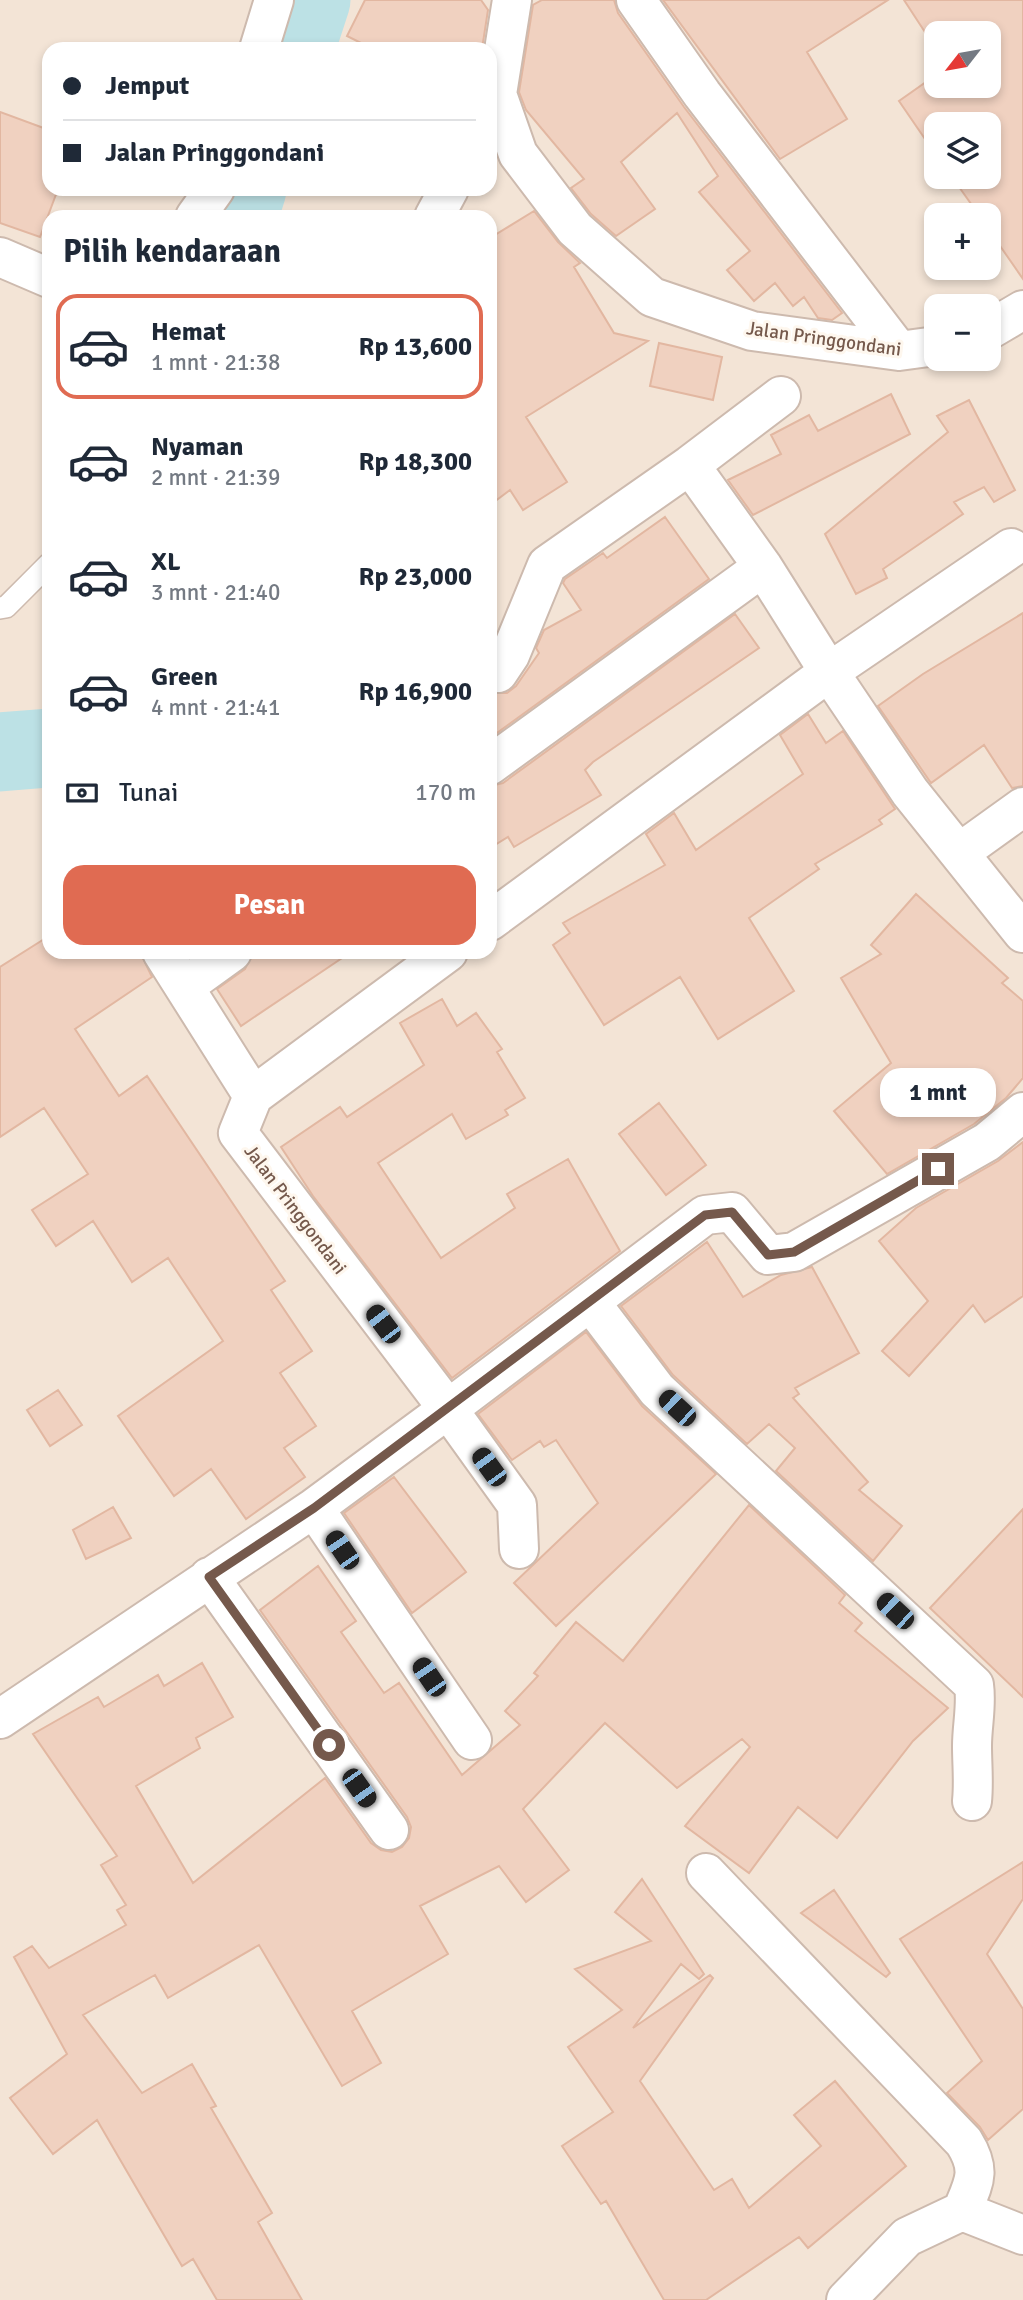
<!DOCTYPE html>
<html lang="id">
<head>
<meta charset="utf-8">
<style>
  body { margin:0; font-family:Signika,sans-serif; background:#f2f2f3; color:#1f2937; height:100vh; display:flex; flex-direction:column; font-size:26px; white-space:nowrap }
  * { box-sizing:border-box; margin:0 }
  p { font-size:23px; color:#747a83 }
  .icon { flex:none; width:38px; height:38px; fill:none; stroke:currentColor; stroke-width:2; stroke-linecap:round; stroke-linejoin:round }
  .map { position:relative; flex:1; overflow:hidden }
  .panel { position:absolute; left:42px; top:210px; width:455px; height:749px; display:flex; flex-direction:column; background:#fff; border-radius:21px; box-shadow:0 4px 10px #0003 }
  .panel>* { flex:none }
  .guide { position:absolute; left:42px; top:42px; width:455px; height:154px; border-radius:21px; box-shadow:0 4px 10px #0003; display:grid; align-content:center; height:154px; padding:0 21px; background:#fff }
  .needle { width:46px; rotate:239deg }
  .buttons { position:absolute; left:924px; top:21px; display:grid; gap:14px }
  .buttons a { display:grid; place-items:center; width:77px; height:77px; border-radius:14px; background:#fff; box-shadow:0 4px 10px #0003; font-size:35px }
  .end { position:absolute; width:32px; height:32px; margin:-16px; border:9px solid #75594c; background:#fff; box-shadow:0 0 0 4px #fff }
  .from { border-radius:50% }
  .bubble { position:absolute; height:49px; border-radius:21px; background:#fff; box-shadow:0 4px 10px #0003; font-size:23px; font-weight:800; line-height:49px; text-align:center }
  .car { position:absolute; width:21px; height:42px; margin:-21px -10px; border-radius:9px; box-shadow:0 0 5px 2px #0007; background:linear-gradient(#222 24%,#8ab4d8 0 40%,#222 0 76%,#8ab4d8 0 86%,#222 0) }
  .guide b { display:flex; align-items:center; gap:24px; height:66px; font-size:26px }
  .guide b+b { border-top:2px solid #e0e1e3 }
  .guide i { width:18px; height:18px; background:#1f2937 }
  ul { padding:0; list-style:none }
  li { display:flex; align-items:center; gap:21px; height:105px; margin:0 14px 10px; padding:0 7px; border:4px solid transparent; border-radius:21px }
  li div { flex:1 }
  li b { display:block; font-size:26px }
  li em { font-style:normal; font-weight:800 }
  li.on { border-color:#e06b52 }
  li>.icon { width:63px; height:63px; stroke-width:1.5 }
  h2 { padding:0 21px; font-size:32px; line-height:84px }
  .pay { display:flex; align-items:center; gap:18px; height:77px; padding:0 21px; font-size:26px }
  .pay p { margin-inline-start:auto }
  .primary-button { display:flex; gap:14px; margin-top:auto; padding:14px 21px }
  .primary-button a { flex:1; height:80px; border-radius:21px; background:#e06b52; color:#fff; font-size:28px; font-weight:800; line-height:80px; text-align:center }
  .map>svg:first-child { display:block }
  .residential { fill:#f3e4d6; fill-rule:evenodd }
  .lines { fill:none; stroke-linecap:round; stroke-linejoin:round }
  .river { stroke:#bce1e5; stroke-width:79 }
  .building { fill:#f0d1c0; stroke:#e2b7a1; stroke-width:2 }
  .lane-casing { stroke:#cdbaae; stroke-width:24 }
  .street-casing { stroke:#cdbaae; stroke-width:42 }
  .lane { stroke:#fff; stroke-width:21 }
  .street { stroke:#fff; stroke-width:38 }
  .route { stroke:#75594c; stroke-width:9 }
  .labels { text-anchor:middle; stroke-width:6; stroke-linejoin:round; paint-order:stroke }
  .street-label { font-size:19px; fill:#75594c; stroke:#fef7ee }
</style>
</head>
<body>
<div class="map">
<svg width="1023" height="2300" viewBox="0 0 1023 2300">
  <rect width="100%" height="100%" fill="#fcf3e8"/>
  <path class="residential" d="M0 0H1023V2300H0ZM936 33H989V86H936ZM49 49H490V189H49ZM936 124H989V177H936ZM936 215H989V268H936ZM49 217H490V952H49ZM936 306H989V359H936Z"/>
  <g class="lines">
    <path class="river" d="M295 49 311 0
      M238 217 247 189
      M0 752 49 748"/>
  </g>
  <path class="building" d="M365 0H481L488 10 482 49H373L347 36Z
    M542 0H614L618 13 684 107 842 313 832 320 818 318 804 297 793 306 775 283 754 301 727 270 750 251 699 192 718 176 677 113 621 162 655 209 616 236 591 214 571 188 584 179 526 110 519 92 533 5Z
    M663 0H888L807 52 847 119 780 159Z
    M904 0H1023V279L989 230V215H979L952 177H989V124H936V155L899 101 936 75V86H989V33H936V49Z
    M0 112 49 130V189H58L40 237 0 223Z
    M534 211 558 242 580 263 574 267 614 333 648 341 526 417 567 482 523 510 510 490 490 505V238Z
    M659 343 722 357 713 400 650 386Z
    M891 394 910 434 753 515 728 480 781 454 771 435 809 415 818 431Z
    M969 400 1015 490 994 502 984 487 954 502 963 514 883 569 887 578 856 594 825 534 948 432 937 416Z
    M665 517 709 579 490 738V693H507L516 686 539 653 536 648 544 630 581 610 563 583 565 579 603 553 607 558Z
    M1023 613V786L1012 788 984 745 931 783 878 706 923 674Z
    M735 614 759 648 593 762 585 770 601 795 514 847 508 837 490 848V786L503 783Z
    M808 714 826 743 843 731 895 809 879 820 882 824 815 864 819 869 749 918 794 991 718 1039 680 977 604 1025 553 945 570 933 563 923 665 865 646 834 674 813 696 850 803 774 780 735Z
    M916 894 1008 978 1002 983 1023 1001V1078L1006 1098 974 1124 887 1174 834 1111 891 1063 841 978 881 954 871 945Z
    M49 936V952H140L152 977 75 1029 119 1096 147 1076 285 1281 271 1290 312 1351 280 1373 316 1426 284 1448 305 1477 246 1519 211 1469 174 1496 118 1416 223 1341 168 1258 132 1282 93 1221 56 1246 32 1210 88 1174 44 1108 0 1137V967Z
    M253 952H351L241 1026 217 989 245 969Z
    M442 999 457 1026 476 1013 502 1049 497 1052 525 1098 505 1110 508 1115 466 1139 452 1114 378 1163 441 1258 515 1208 507 1194 568 1159 620 1251 452 1378 313 1196 281 1147 340 1107 347 1117 424 1065 400 1023Z
    M659 1103 706 1165 666 1195 619 1134Z
    M1023 1142V1296L985 1322 973 1305 909 1376 882 1351 928 1301 879 1241 916 1208 998 1161Z
    M707 1242 743 1297 781 1275 812 1267 859 1353 795 1388 799 1394 793 1398 868 1482 859 1490 902 1526 873 1561 776 1471 795 1448 769 1424 747 1444 673 1375 621 1306Z
    M586 1332 642 1406 716 1474 556 1626 514 1583 598 1503 556 1440 544 1447 540 1441 512 1460 478 1414Z
    M58 1390 82 1425 50 1446 27 1410Z
    M394 1477 466 1572 412 1613 344 1513Z
    M749 1505 845 1595 839 1603 862 1623 855 1631 948 1708 913 1741 837 1838 798 1807 749 1873 685 1826 750 1747 742 1739 677 1788 605 1723 523 1809 569 1870 526 1902 499 1866 420 1906 448 1954 352 2011 381 2063 342 2086 259 1945 168 1998 155 1975 83 2015 142 2093 192 2064 216 2106 211 2108 272 2213 258 2222 302 2300H217L193 2259 182 2266 97 2120 53 2154 10 2098 67 2054 14 1957 32 1946 49 1968 126 1925 117 1910 126 1905 101 1865 117 1856 33 1734 98 1697 104 1707 158 1675 164 1686 202 1663 233 1717 196 1738 200 1748 136 1786 193 1883 325 1778 371 1843 381 1850 392 1852 402 1847 409 1838 411 1827 407 1817 260 1610 318 1566 356 1621 341 1632 384 1693 399 1683 462 1775 520 1725 505 1711 538 1676 534 1673 576 1622 623 1661Z
    M113 1507 131 1538 86 1559 73 1530Z
    M1023 1509V1697L930 1608Z
    M1023 1862V1899L987 1954 1023 2009V2109L988 2140 980 2127 947 2093 982 2061 900 1939Z
    M642 1879 704 1974 699 1979 681 1964 633 2028 710 1975 713 1978 640 2081 714 2190 732 2179 749 2208 821 2146 794 2115 835 2081 906 2166 808 2248 799 2237 706 2300H664L606 2201 601 2204 562 2146 613 2112 568 2047 622 2010 575 1969 651 1941 615 1912Z
    M834 1890 890 1973 886 1977 801 1913Z"/>
  <g class="lines">
    <defs>
      <path id="lane" d="M0 608 6 607 49 564"/>
      <path id="street" d="M512 0 497 94 518 154 575 229 652 297 752 331 899 351 936 346
        M636 0 702 94 899 351
        M259 49 274 0
        M195 217 215 189
        M434 217 449 189
        M0 257 49 278
        M989 330 1023 310
        M1011 548 829 672 910 792 1023 933
        M498 673 510 655 547 565 690 465 781 396
        M490 765 763 567
        M959 853 1023 807
        M490 921 829 672 763 567 690 465
        M162 952 253 1096
        M185 986 232 952
        M591 1303 657 1390 974 1685C977 1706 972 1725 972 1746 972 1765 974 1782 972 1801
        M314 1508 472 1740
        M519 1549 517 1505 448 1409 705 1215 732 1212 768 1255 794 1252 987 1142 1023 1112
        M209 1577 389 1830
        M0 1719 314 1508 448 1409 238 1133 253 1096 448 952
        M706 1873 964 2142C982 2171 974 2182 962 2211
        M846 2300 907 2237 962 2211 1023 2235"/>
    </defs>
    <use href="#lane" class="lane-casing"/>
    <use href="#street" class="street-casing"/>
    <use href="#lane" class="lane"/>
    <use href="#street" class="street"/>
  </g>
  <g class="lines">
    <path class="route" d="M329 1745 209 1577 314 1508 705 1215 732 1212 768 1255 794 1252 938 1169"/>
  </g>
  <g class="labels">
    <g class="street-label">
      <text transform="translate(824 338) rotate(8)" y="7">Jalan Pringgondani</text>
      <text transform="translate(296 1209) rotate(53)" y="7">Jalan Pringgondani</text>
    </g>
  </g>
</svg>
<div class="buttons">
<a><svg class="needle" viewBox="-14 -14 28 28"><path d="M0-13l5 13h-10z" fill="#e53935"/><path d="M0 13l5-13h-10z" fill="#747a83"/></svg></a>
<a><svg class="icon" aria-label="layers" viewBox="0 0 24 24"><path d="M12 4l9 5-9 5-9-5zM3 14l9 5 9-5"/></svg></a>
<a>+</a>
<a>−</a>
</div>
<i class="end from" style="left:329px;top:1745px"></i>
<i class="end" style="left:938px;top:1169px"></i>
<div class="bubble" style="left:880px;top:1068px;width:116px">1 mnt</div>
<i class="car" style="left:383px;top:1324px;rotate:323deg"></i>
<i class="car" style="left:677px;top:1408px;rotate:313deg"></i>
<i class="car" style="left:489px;top:1467px;rotate:324deg"></i>
<i class="car" style="left:342px;top:1550px;rotate:326deg"></i>
<i class="car" style="left:895px;top:1611px;rotate:313deg"></i>
<i class="car" style="left:429px;top:1677px;rotate:326deg"></i>
<i class="car" style="left:359px;top:1788px;rotate:145deg"></i>
<div class="guide">
<b><i class="from"></i>Jemput</b>
<b><i></i>Jalan Pringgondani</b>
</div>
<section class="panel">
<h2>Pilih kendaraan</h2>
<ul>
<li class="on"><svg class="icon" aria-label="car" viewBox="0 0 24 24"><path d="M5 17H2v-5l4-1 3-4h7l3 4 3 1v5h-3M9 17h6M6 11h13"/><circle cx="7" cy="17" r="2"/><circle cx="17" cy="17" r="2"/></svg><div><b>Hemat</b><p>1 mnt · 21:38</p></div><em>Rp 13,600</em></li>
<li><svg class="icon" aria-label="car" viewBox="0 0 24 24"><path d="M5 17H2v-5l4-1 3-4h7l3 4 3 1v5h-3M9 17h6M6 11h13"/><circle cx="7" cy="17" r="2"/><circle cx="17" cy="17" r="2"/></svg><div><b>Nyaman</b><p>2 mnt · 21:39</p></div><em>Rp 18,300</em></li>
<li><svg class="icon" aria-label="car" viewBox="0 0 24 24"><path d="M5 17H2v-5l4-1 3-4h7l3 4 3 1v5h-3M9 17h6M6 11h13"/><circle cx="7" cy="17" r="2"/><circle cx="17" cy="17" r="2"/></svg><div><b>XL</b><p>3 mnt · 21:40</p></div><em>Rp 23,000</em></li>
<li><svg class="icon" aria-label="car" viewBox="0 0 24 24"><path d="M5 17H2v-5l4-1 3-4h7l3 4 3 1v5h-3M9 17h6M6 11h13"/><circle cx="7" cy="17" r="2"/><circle cx="17" cy="17" r="2"/></svg><div><b>Green</b><p>4 mnt · 21:41</p></div><em>Rp 16,900</em></li>
</ul>
<div class="pay"><svg class="icon" aria-label="cash" viewBox="0 0 24 24"><path d="M3 7h18v10H3z"/><circle cx="12" cy="12" r="2"/></svg>Tunai<p>170 m</p></div>
<div class="primary-button"><a>Pesan</a></div>
</section>
</div>
</body>
</html>
